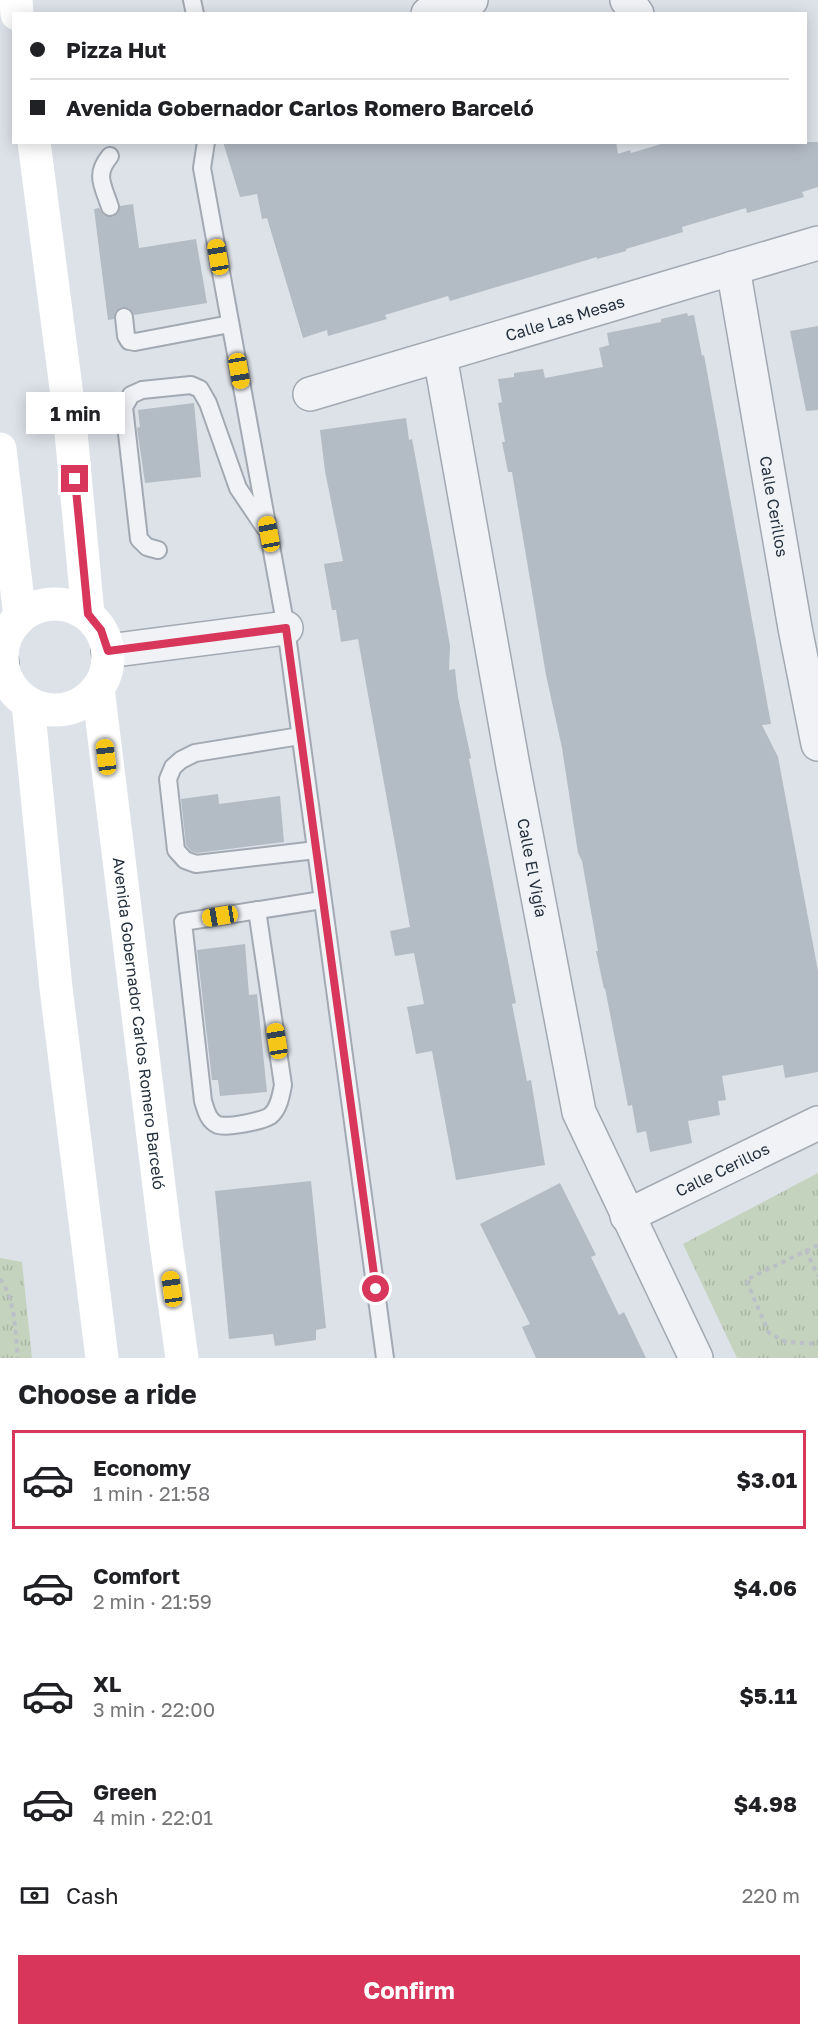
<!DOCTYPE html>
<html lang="en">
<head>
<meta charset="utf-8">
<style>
  body { margin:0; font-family:"Golos Text",sans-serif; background:#f6f6f6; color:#202124; height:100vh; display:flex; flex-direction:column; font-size:22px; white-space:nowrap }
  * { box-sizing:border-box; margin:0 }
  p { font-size:20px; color:#757577 }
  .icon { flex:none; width:33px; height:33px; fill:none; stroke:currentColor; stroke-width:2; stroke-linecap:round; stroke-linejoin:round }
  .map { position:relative; height:1358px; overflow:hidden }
  .side { display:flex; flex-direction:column; background:#fff; flex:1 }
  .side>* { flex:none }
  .top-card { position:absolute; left:12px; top:12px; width:795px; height:132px; border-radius:0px; box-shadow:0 3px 15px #0003; display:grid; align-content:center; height:132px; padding:0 18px; background:#fff }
  .end { position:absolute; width:27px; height:27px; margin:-14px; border:8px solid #d8365b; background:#fff; box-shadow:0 0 0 3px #fff }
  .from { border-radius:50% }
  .bubble { position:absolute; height:42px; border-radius:0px; background:#fff; box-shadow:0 3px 15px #0003; font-size:20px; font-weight:700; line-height:42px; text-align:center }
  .car { position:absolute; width:18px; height:36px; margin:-18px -9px; border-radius:8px; box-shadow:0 0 4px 2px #0007; background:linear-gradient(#f5c518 24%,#345 0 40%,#f5c518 0 76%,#345 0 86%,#f5c518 0) }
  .top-card b { display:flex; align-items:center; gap:21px; height:57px; font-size:22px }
  .top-card b+b { border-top:2px solid #e0e0e0 }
  .top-card i { width:15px; height:15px; background:#202124 }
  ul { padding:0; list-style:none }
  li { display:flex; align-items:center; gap:18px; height:99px; margin:0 12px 9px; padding:0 6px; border:3px solid transparent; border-radius:0px }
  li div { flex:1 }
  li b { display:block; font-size:22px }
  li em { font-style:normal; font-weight:700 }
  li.active { border-color:#d8365b }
  li>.icon { width:54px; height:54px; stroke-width:1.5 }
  h2 { padding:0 18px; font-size:27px; line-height:72px }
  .pay { display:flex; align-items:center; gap:15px; height:66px; padding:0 18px; font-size:22px }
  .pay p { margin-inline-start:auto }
  .button { display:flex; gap:12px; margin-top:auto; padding:12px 18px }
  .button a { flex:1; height:69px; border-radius:0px; background:#d8365b; color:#fff; font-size:24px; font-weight:700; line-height:69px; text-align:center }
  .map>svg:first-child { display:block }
  .park { fill:url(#park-tufts) }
  .building { fill:#b3bbc5 }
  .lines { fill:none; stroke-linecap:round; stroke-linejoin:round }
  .service-casing { stroke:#a2a9b2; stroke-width:20 }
  .minor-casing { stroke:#a2a9b2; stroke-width:36 }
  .path { stroke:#bbc0c6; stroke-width:4; stroke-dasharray:4.5 4.5; stroke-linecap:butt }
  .service { stroke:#f0f2f6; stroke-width:16 }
  .minor { stroke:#f0f2f6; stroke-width:33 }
  .secondary { stroke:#fff; stroke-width:33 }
  .route { stroke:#d8365b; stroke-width:8 }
  .labels { text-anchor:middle; stroke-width:5; stroke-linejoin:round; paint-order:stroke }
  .street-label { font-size:16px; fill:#25313f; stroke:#ecf1f5 }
</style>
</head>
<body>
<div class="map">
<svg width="818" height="1358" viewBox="0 0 818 1358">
  <defs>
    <pattern id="park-tufts" width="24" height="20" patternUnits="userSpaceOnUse" patternTransform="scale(1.5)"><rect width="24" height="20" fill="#c4d3bd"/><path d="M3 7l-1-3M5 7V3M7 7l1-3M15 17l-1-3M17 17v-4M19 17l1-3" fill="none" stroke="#a8b6a4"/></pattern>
  </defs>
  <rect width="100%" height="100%" fill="#dde2e8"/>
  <path class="park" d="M818 1173V1358H737L683 1244Z
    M0 1258 22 1262 32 1358H0Z"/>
  <path class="building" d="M223 142H616L618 154 630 150 631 153 668 142H818V187L802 192 804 197 747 213 746 208 682 227 683 232 626 249V251L597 259V257L450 301 448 296 385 315 387 319 328 336 327 330 303 338 267 218 262 219 257 194 240 197Z
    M133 204 139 248 196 239 207 303 134 315 129 308 122 307 115 312 114 319 108 320 94 209 99 208 104 215 113 217 118 213 120 206Z
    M687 313 688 316 694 315 702 356 704 355 771 724 762 725 778 757 818 971V1072L785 1078 783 1065 722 1076 726 1100 718 1101 720 1115 688 1121 692 1143 650 1152 646 1131 637 1133 632 1105 628 1106 605 988 604 989 596 951H598L582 861 578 853 562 748 546 675 512 472H508L502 442H505L498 403 502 402 498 379 514 377V373L543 369 545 378 603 367 599 348 609 345 607 333 661 322V319Z
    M818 326V410L806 411 790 331Z
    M194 403 201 477 145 483 137 428 140 427 138 410Z
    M406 418 409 440 412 439 442 600 450 646 449 670 455 669 458 697 471 758 469 759 516 1003 512 1004 527 1081 531 1080 545 1165 456 1180 432 1051 416 1054 407 1007 424 1004 414 953 395 956 390 931 410 927 358 639 341 642 336 610H332L324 564 343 561 325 471 320 430Z
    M218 794 219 804 280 796 284 842 197 853 191 851 186 845 181 799Z
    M245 944 249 995 257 994 267 1092 220 1096 218 1080H212L197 950Z
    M311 1181 326 1328 316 1330V1340L275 1346 273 1334 229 1339 215 1191Z
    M560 1183 596 1255 591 1257 619 1315 624 1312 646 1358H536L522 1327 530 1324 480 1224Z"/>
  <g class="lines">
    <defs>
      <path id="service" d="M192 0 195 14
        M206 142 202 168 286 628 385 1358
        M110 207C103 185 94 175 110 156
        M124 317 126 336 129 341 135 342 230 324
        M158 550 147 547 139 539 124 407 131 395 142 390 191 385 200 389 208 403 238 488 265 528
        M300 736 195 753 181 760 173 767 168 779 176 850 185 860 196 864 316 850
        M257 910 283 1085C281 1095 279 1109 270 1116 262 1121 228 1128 218 1125 208 1121 206 1110 203 1101L183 922 322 900"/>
      <g id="minor">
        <path d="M627 0 637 14"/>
        <path d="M428 14 471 0"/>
        <path id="s1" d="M733 268 795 628 818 744"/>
        <path id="s2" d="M440 356 513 766 579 1112 696 1358"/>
        <path id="s3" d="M310 394 818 243"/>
        <path d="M108 651 286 628"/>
        <path d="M0 664 2 663"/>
        <path id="s4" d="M627 1216 818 1123"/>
      </g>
    </defs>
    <use href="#service" class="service-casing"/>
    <use href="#minor" class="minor-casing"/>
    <path class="path" d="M818 1245 746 1280 769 1333 786 1342 818 1344
      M806 1250 818 1276
      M0 1279C16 1300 15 1333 18 1358"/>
    <use href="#service" class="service"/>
    <use href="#minor" class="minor"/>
    <g class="secondary">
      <path d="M16 0 17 14"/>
      <path d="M34 142 69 411 88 614"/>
      <path d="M0 449 20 617"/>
      <circle cx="55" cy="657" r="53"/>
      <path id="s5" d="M98 688 166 1243 182 1358"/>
      <path d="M28 703 56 988 102 1358"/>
    </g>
  </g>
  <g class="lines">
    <path class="route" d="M75 479 88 614 101 630 108 651 286 628 376 1289"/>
  </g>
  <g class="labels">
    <g class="street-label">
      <text dy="6" stroke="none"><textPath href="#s3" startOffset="266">Calle Las Mesas</textPath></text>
      <text dy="6" stroke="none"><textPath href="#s1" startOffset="242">Calle Cerillos</textPath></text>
      <text dy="6" stroke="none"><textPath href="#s2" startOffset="520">Calle El Vigía</textPath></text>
      <text dy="6" stroke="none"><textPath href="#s5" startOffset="338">Avenida Gobernador Carlos Romero Barceló</textPath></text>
      <text dy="6" stroke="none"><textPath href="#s4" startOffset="106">Calle Cerillos</textPath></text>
    </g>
  </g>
</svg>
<i class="end from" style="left:376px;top:1289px"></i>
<i class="end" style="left:75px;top:479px"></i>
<div class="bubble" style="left:26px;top:392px;width:99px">1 min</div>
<i class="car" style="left:218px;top:257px;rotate:350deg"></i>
<i class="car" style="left:239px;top:371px;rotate:170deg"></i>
<i class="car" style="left:269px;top:534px;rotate:349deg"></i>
<i class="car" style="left:106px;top:757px;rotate:353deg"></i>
<i class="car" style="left:220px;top:916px;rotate:261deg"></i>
<i class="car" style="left:277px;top:1041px;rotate:351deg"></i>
<i class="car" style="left:172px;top:1289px;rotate:352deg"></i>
<div class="top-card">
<b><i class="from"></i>Pizza Hut</b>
<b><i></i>Avenida Gobernador Carlos Romero Barceló</b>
</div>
</div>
<section class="side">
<h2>Choose a ride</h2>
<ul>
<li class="active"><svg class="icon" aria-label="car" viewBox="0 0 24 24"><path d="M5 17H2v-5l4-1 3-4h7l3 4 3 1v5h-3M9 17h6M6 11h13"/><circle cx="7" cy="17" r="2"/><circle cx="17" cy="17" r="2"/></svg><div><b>Economy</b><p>1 min · 21:58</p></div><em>$3.01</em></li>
<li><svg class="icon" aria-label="car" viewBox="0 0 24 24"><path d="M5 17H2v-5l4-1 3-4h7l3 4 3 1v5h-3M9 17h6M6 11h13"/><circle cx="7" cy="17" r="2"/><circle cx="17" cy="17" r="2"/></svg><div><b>Comfort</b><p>2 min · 21:59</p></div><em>$4.06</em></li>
<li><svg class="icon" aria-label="car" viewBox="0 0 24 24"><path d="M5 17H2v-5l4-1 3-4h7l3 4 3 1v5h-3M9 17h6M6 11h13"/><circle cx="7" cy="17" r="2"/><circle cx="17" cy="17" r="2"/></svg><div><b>XL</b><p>3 min · 22:00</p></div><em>$5.11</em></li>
<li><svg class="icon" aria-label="car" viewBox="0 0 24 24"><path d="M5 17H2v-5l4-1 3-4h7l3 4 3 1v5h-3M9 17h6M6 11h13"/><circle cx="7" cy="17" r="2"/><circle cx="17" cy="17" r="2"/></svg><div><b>Green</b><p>4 min · 22:01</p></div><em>$4.98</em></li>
</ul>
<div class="pay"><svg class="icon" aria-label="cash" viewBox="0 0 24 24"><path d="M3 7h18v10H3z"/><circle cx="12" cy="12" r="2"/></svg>Cash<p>220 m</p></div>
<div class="button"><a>Confirm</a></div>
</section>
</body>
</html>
